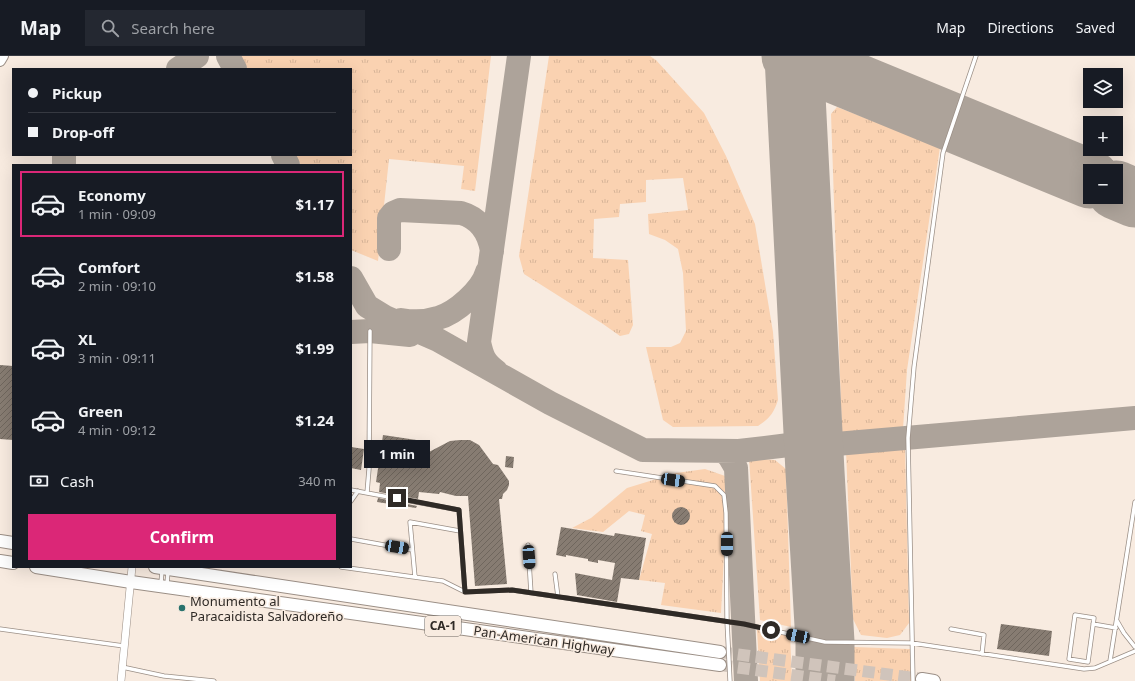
<!DOCTYPE html>
<html lang="en">
<head>
<meta charset="utf-8">
<style>
  body { margin:0; font-family:"Noto Sans",sans-serif; background:#242831; color:#f1f3f6; height:100vh; display:flex; flex-direction:column; font-size:15px; white-space:nowrap }
  * { box-sizing:border-box; margin:0 }
  p { font-size:13px; color:#9ea1a6 }
  .icon { flex:none; width:22px; height:22px; fill:none; stroke:currentColor; stroke-width:2; stroke-linecap:round; stroke-linejoin:round }
  .map { position:relative; flex:1; overflow:hidden }
  .panel { position:absolute; left:12px; top:108px; width:340px; height:404px; display:flex; flex-direction:column; background:#171b24; border-radius:0px; box-shadow:0 4px 16px #0002 }
  .panel>* { flex:none }
  .hud { position:absolute; left:12px; top:12px; width:340px; height:88px; border-radius:0px; box-shadow:0 4px 16px #0002; display:grid; align-content:center; height:88px; padding:0 16px; background:#171b24 }
  .buttons { position:absolute; left:1083px; top:12px; display:grid; gap:8px }
  .buttons a { display:grid; place-items:center; width:40px; height:40px; border-radius:0px; background:#171b24; box-shadow:0 4px 16px #0002; font-size:20px }
  .end { position:absolute; width:18px; height:18px; margin:-9px; border:5px solid #2f2a26; background:#fff; box-shadow:0 0 0 2px #fff }
  .from { border-radius:50% }
  .bubble { position:absolute; height:28px; border-radius:0px; background:#171b24; box-shadow:0 4px 16px #0002; font-size:13px; font-weight:700; line-height:28px; text-align:center }
  .car { position:absolute; width:12px; height:24px; margin:-12px -6px; border-radius:5px; box-shadow:0 0 3px 1px #0007; background:linear-gradient(#222 24%,#8ab4d8 0 40%,#222 0 76%,#8ab4d8 0 86%,#222 0) }
  .hud b { display:flex; align-items:center; gap:14px; height:38px; font-size:15px }
  .hud b+b { border-top:1px solid #363941 }
  .hud i { width:10px; height:10px; background:#f1f3f6 }
  ul { padding:7px 0 0; list-style:none }
  li { display:flex; align-items:center; gap:12px; height:66px; margin:0 8px 6px; padding:0 8px; border:2px solid transparent; border-radius:0px }
  li div { flex:1 }
  li b { display:block; font-size:15px }
  li em { font-style:normal; font-weight:700 }
  li.current { border-color:#db2777 }
  li>.icon { width:36px; height:36px; stroke-width:1.5 }
  .pay { display:flex; align-items:center; gap:10px; height:44px; padding:0 16px; font-size:15px }
  .pay p { margin-inline-start:auto }
  .primary-button { display:flex; gap:8px; margin-top:auto; padding:8px 16px }
  .primary-button a { flex:1; height:46px; border-radius:0px; background:#db2777; color:#fff; font-size:16px; font-weight:700; line-height:46px; text-align:center }
  header { display:flex; align-items:center; gap:24px; box-sizing:border-box; height:56px; padding:0 20px; background:#171b24; border-bottom:1px solid #363941 }
  header strong { font-size:19px }
  nav { display:flex; gap:22px; margin-inline-start:auto; font-size:14px }
  .search { width:280px; height:36px; background:#242831; display:flex; align-items:center; gap:10px; box-sizing:border-box; padding:0 14px; border-radius:0px; color:#9ea1a6; font-size:15px }
  .map>svg:first-child { display:block }
  .grass { fill:url(#grass-tufts) }
  .lines { fill:none; stroke-linecap:round; stroke-linejoin:round }
  .taxiway { stroke:#ada39a; stroke-width:24 }
  .runway { stroke:#ada39a; stroke-width:59 }
  .building { fill:url(#building-hatch) }
  .highway-tunnel { stroke:#d0c4bb; stroke-width:12; stroke-dasharray:12 6; stroke-linecap:butt }
  .lane-casing { stroke:#9b8f86; stroke-width:5 }
  .street-casing { stroke:#9b8f86; stroke-width:8 }
  .secondary-casing { stroke:#9b8f86; stroke-width:12 }
  .highway-casing { stroke:#9b8f86; stroke-width:14 }
  .lane { stroke:#fff; stroke-width:3.5 }
  .street { stroke:#fff; stroke-width:7 }
  .secondary { stroke:#fff; stroke-width:10 }
  .highway { stroke:#fff; stroke-width:12 }
  .route { stroke:#2f2a26; stroke-width:5 }
  .poi-dot { fill:#29726d; stroke:#f8ebe0; stroke-width:1.5 }
  .labels { text-anchor:middle; stroke-width:3; stroke-linejoin:round; paint-order:stroke }
  .shield { fill:#f8ebe0; stroke:#6b645e; stroke-width:1 }
  .shield-label { font-size:12px; font-weight:bold; fill:#2f2a26 }
  .poi-label { font-size:13px; fill:#2f2a26; stroke:#f8ebe0; text-anchor:start }
  .street-label { font-size:13px; fill:#2f2a26; stroke:#f8ebe0 }
</style>
</head>
<body>
<header>
<strong>Map</strong>
<div class="search"><svg class="icon" aria-label="search" viewBox="0 0 24 24"><circle cx="10" cy="10" r="6"/><path d="M15 15l6 6"/></svg>Search here</div>
<nav><a>Map</a><a>Directions</a><a>Saved</a></nav>
</header>
<div class="map">
<svg width="1135" height="625" viewBox="0 0 1135 625">
  <defs>
    <pattern id="grass-tufts" width="24" height="20" patternUnits="userSpaceOnUse"><rect width="24" height="20" fill="#fad2b1"/><path d="M3 7l-1-3M5 7V3M7 7l1-3M15 17l-1-3M17 17v-4M19 17l1-3" fill="none" stroke="#d7b498"/></pattern>
    <pattern id="building-hatch" width="6" height="6" patternUnits="userSpaceOnUse"><rect width="6" height="6" fill="#877c72"/><path d="M-1 1l2-2M0 6l6-6M5 7l2-2" fill="none" stroke="#6f665d"/></pattern>
  </defs>
  <rect width="100%" height="100%" fill="#f8ebe0"/>
  <path class="grass" d="M236 0H491L475 135 461 133 464 110 389 103 378 205 351 194V109H301L295 99H351V13H244Z
    M549 0H650L656 4 704 57 726 100 755 168 773 276 778 344C774 357 769 363 758 370L673 371 663 364 646 291H671L680 287 686 275 683 217 678 193 665 184 649 178 648 158 688 154 683 122 646 124V146L620 148 619 161 594 163 593 202 628 204 633 269 629 278 620 280 603 268 524 218 519 200Z
    M837 51 940 91 907 314 903 373 842 377 831 58Z
    M905 390 909 567 900 579 887 582 861 579 853 563 846 395Z
    M749 402 775 404 786 413 791 571 760 564Z
    M705 413 728 421 721 557 661 549 665 527 639 524 652 478 641 475 645 459 629 455 603 476 572 472 591 462 627 432 676 417Z
    M757 574 790 577 792 625H760Z
    M853 591 910 593 911 625H855Z"/>
  <g class="lines">
    <path class="taxiway" d="M228 0 235 13
      M781 0 790 10 795 20
      M178 13 197 0
      M64 99V109
      M283 99 288 109
      M389 193V162L393 157 400 154 461 157C479 162 489 176 492 195
      M351 222 367 250 385 261 438 284 550 347 643 394 739 395 789 389 797 385 804 380 808 371 812 358
      M401 264C413 266 426 266 438 262 456 257 482 234 487 216
      M351 276 370 275 410 279
      M496 315C484 306 482 300 479 286L519 0
      M789 389C807 393 810 399 815 416
      M813 390 1135 362
      M723 395 729 400 736 412 746 625"/>
    <path class="runway" d="M791 0 1090 123
      M794 0 815 416 825 586V625
      M1116 134 1135 142"/>
  </g>
  <path class="building" d="M0 309 13 310V384L0 383Z
    M383 379 430 386 429 396 450 385 460 384H470L479 389 493 408 498 409 509 425V429L507 434 503 438 502 443H499L507 528 475 530 468 440H456L440 436 439 438 419 436 418 443 379 436 380 427 376 426Z
    M351 391 364 393 361 414 351 412Z
    M506 400 514 401 513 412 505 411Z
    M378 442 417 450 416 452 377 446Z
    M672 460a9 9 0 1 1 18 0a9 9 0 1 1-18 0Z
    M561 471 614 480 615 477 646 482 639 524 621 522 617 546 577 539 575 517 612 524 615 507 598 504V507L588 505V503L566 499V501L556 499Z
    M1001 568 1052 575 1049 600 997 593Z"/>
  <g class="lines">
    <path class="highway-tunnel" d="M720 596 922 623
      M720 609 835 625"/>
    <defs>
      <path id="lane" d="M616 415 715 430 724 439 726 457 727 565 730 625
        M351 434 367 437 369 413 370 275
        M367 437 459 454 465 536
        M351 445 358 435
        M351 483 412 494
        M528 489 531 537
        M341 511 443 525 465 536 512 534 744 568 825 586 912 587 1084 613 1095 612 1135 595
        M555 518 558 541
        M415 521 410 466 460 475
        M161 528 162 514
        M167 528 168 515
        M1075 559 1094 562 1088 606 1069 603Z
        M1117 565 1124 577 1135 591
        M1093 568 1116 572
        M0 573 124 590
        M951 573 984 579 982 598
        M1110 605 1135 446
        M122 611 164 620 214 625
        M913 625 908 382 914 311 943 97 976 0"/>
      <path id="street" d="M121 625 132 511"/>
      <path id="secondary" d="M0 5 3 0"/>
      <path id="highway" d="M0 485 13 487
        M0 505 13 507
        M36 511 131 526 720 609
        M155 511 720 596
        M922 623 934 625"/>
    </defs>
    <use href="#lane" class="lane-casing"/>
    <use href="#street" class="street-casing"/>
    <use href="#secondary" class="secondary-casing"/>
    <use href="#highway" class="highway-casing"/>
    <use href="#lane" class="lane"/>
    <use href="#street" class="street"/>
    <use href="#secondary" class="secondary"/>
    <use href="#highway" class="highway"/>
  </g>
  <g class="lines">
    <path class="route" d="M397 442 459 454 465 536 512 534 744 568 771 574"/>
  </g>
  <circle class="poi-dot" cx="182" cy="552" r="4"/>
  <g class="labels">
    <rect class="shield" x="425" y="560" width="36" height="20" rx="3"/>
    <g class="shield-label">
      <text x="443" y="574">CA-1</text>
    </g>
    <g class="poi-label">
      <text x="190" y="550">Monumento al<tspan x="190" dy="15">Paracaidista Salvadoreño</tspan></text>
    </g>
    <g class="street-label">
      <text transform="translate(544 584) rotate(8)" y="5">Pan-American Highway</text>
    </g>
  </g>
</svg>
<div class="buttons">
<a><svg class="icon" aria-label="layers" viewBox="0 0 24 24"><path d="M12 4l9 5-9 5-9-5zM3 14l9 5 9-5"/></svg></a>
<a>+</a>
<a>−</a>
</div>
<i class="end from" style="left:771px;top:574px"></i>
<i class="end" style="left:397px;top:442px"></i>
<div class="bubble" style="left:364px;top:384px;width:66px">1 min</div>
<i class="car" style="left:673px;top:424px;rotate:98deg"></i>
<i class="car" style="left:727px;top:488px;rotate:180deg"></i>
<i class="car" style="left:397px;top:491px;rotate:100deg"></i>
<i class="car" style="left:529px;top:501px;rotate:176deg"></i>
<i class="car" style="left:798px;top:580px;rotate:282deg"></i>
<div class="hud">
<b><i class="from"></i>Pickup</b>
<b><i></i>Drop-off</b>
</div>
<section class="panel">
<ul>
<li class="current"><svg class="icon" aria-label="car" viewBox="0 0 24 24"><path d="M5 17H2v-5l4-1 3-4h7l3 4 3 1v5h-3M9 17h6M6 11h13"/><circle cx="7" cy="17" r="2"/><circle cx="17" cy="17" r="2"/></svg><div><b>Economy</b><p>1 min · 09:09</p></div><em>$1.17</em></li>
<li><svg class="icon" aria-label="car" viewBox="0 0 24 24"><path d="M5 17H2v-5l4-1 3-4h7l3 4 3 1v5h-3M9 17h6M6 11h13"/><circle cx="7" cy="17" r="2"/><circle cx="17" cy="17" r="2"/></svg><div><b>Comfort</b><p>2 min · 09:10</p></div><em>$1.58</em></li>
<li><svg class="icon" aria-label="car" viewBox="0 0 24 24"><path d="M5 17H2v-5l4-1 3-4h7l3 4 3 1v5h-3M9 17h6M6 11h13"/><circle cx="7" cy="17" r="2"/><circle cx="17" cy="17" r="2"/></svg><div><b>XL</b><p>3 min · 09:11</p></div><em>$1.99</em></li>
<li><svg class="icon" aria-label="car" viewBox="0 0 24 24"><path d="M5 17H2v-5l4-1 3-4h7l3 4 3 1v5h-3M9 17h6M6 11h13"/><circle cx="7" cy="17" r="2"/><circle cx="17" cy="17" r="2"/></svg><div><b>Green</b><p>4 min · 09:12</p></div><em>$1.24</em></li>
</ul>
<div class="pay"><svg class="icon" aria-label="cash" viewBox="0 0 24 24"><path d="M3 7h18v10H3z"/><circle cx="12" cy="12" r="2"/></svg>Cash<p>340 m</p></div>
<div class="primary-button"><a>Confirm</a></div>
</section>
</div>
</body>
</html>
